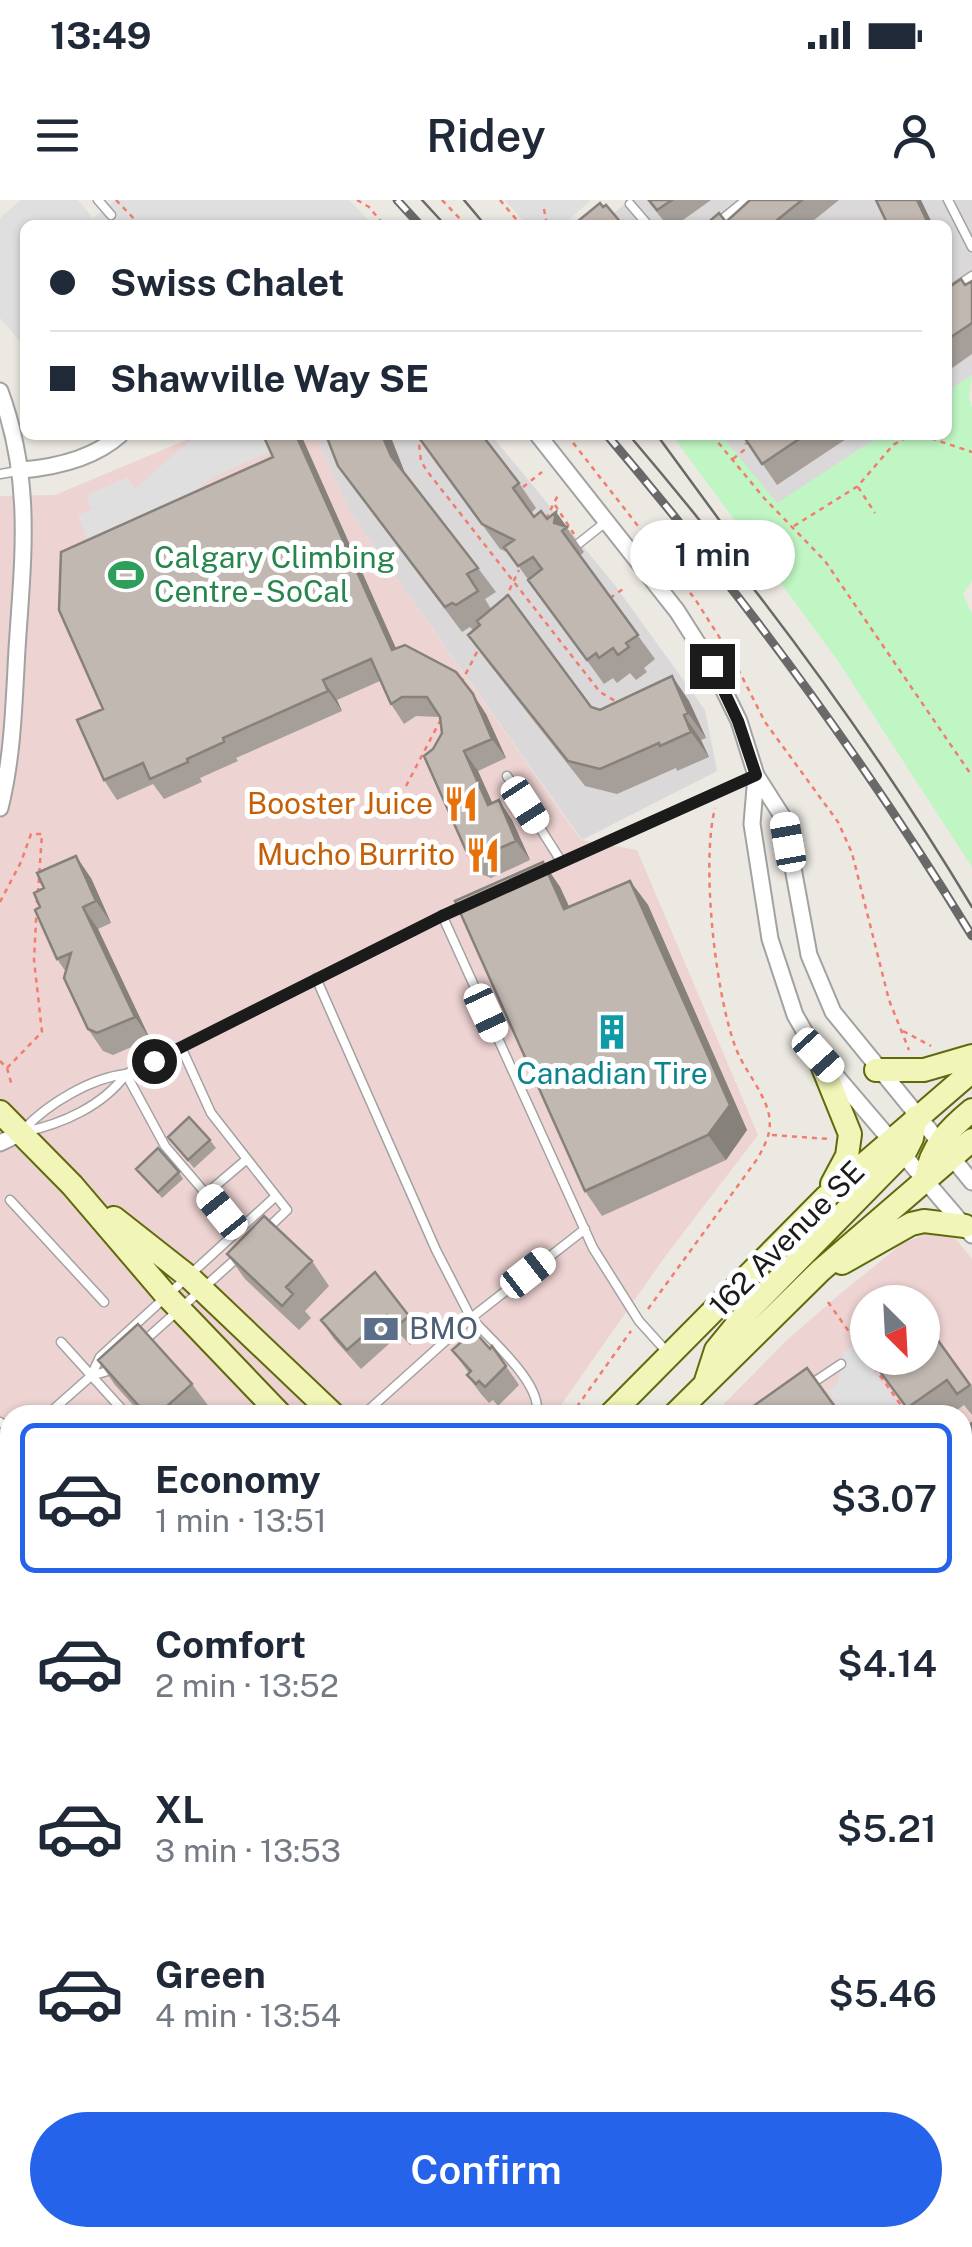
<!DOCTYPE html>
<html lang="en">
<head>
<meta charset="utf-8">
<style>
  body { margin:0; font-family:"Public Sans",sans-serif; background:#f6f6f7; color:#1f2937; height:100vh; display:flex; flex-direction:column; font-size:38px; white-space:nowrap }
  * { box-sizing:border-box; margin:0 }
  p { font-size:32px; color:#747a83 }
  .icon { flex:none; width:55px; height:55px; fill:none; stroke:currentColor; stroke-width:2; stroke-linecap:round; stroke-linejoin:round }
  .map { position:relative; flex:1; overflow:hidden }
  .drawer { position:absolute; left:0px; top:1205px; width:972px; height:842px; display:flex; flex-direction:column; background:#fff; border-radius:30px 30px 0 0; box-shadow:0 2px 8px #0004 }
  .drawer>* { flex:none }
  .guide { position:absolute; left:20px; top:20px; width:932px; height:220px; border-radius:15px; box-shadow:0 2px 8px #0004; display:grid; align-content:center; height:220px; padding:0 30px; background:#fff }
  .needle { width:65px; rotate:156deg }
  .buttons { position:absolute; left:850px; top:1085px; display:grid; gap:20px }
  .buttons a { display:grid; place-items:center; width:90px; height:90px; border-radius:50%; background:#fff; box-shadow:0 2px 8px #0004; font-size:50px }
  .end { position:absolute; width:45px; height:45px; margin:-22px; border:12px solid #1b1b1b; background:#fff; box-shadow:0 0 0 5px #fff }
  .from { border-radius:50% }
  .bubble { position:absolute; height:70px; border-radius:35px; background:#fff; box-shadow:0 2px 8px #0004; font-size:32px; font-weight:600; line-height:70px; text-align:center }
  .car { position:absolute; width:30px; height:60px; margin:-30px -15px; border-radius:12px; box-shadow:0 0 8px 2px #0007; background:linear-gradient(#fff 24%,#345 0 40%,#fff 0 76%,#345 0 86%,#fff 0) }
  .guide b { display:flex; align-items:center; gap:35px; height:95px; font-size:38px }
  .guide b+b { border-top:2px solid #e0e1e3 }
  .guide i { width:25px; height:25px; background:#1f2937 }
  ul { padding:18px 0 0; list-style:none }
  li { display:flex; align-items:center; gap:30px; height:150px; margin:0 20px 15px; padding:0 10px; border:5px solid transparent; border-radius:15px }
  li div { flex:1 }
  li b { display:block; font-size:38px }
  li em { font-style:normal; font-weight:600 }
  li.on { border-color:#2563eb }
  li>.icon { width:90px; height:90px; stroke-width:1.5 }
  .primary-button { display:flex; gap:20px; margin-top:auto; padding:20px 30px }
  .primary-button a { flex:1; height:115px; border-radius:60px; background:#2563eb; color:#fff; font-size:40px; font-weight:600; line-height:115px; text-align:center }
  .status { display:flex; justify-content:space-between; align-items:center; height:70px; padding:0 50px; background:#fff; direction:ltr }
  .status svg { height:28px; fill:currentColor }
  header { display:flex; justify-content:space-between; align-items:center; height:130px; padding:0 30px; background:#fff; font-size:45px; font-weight:600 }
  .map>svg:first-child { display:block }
  .residential { fill:#dad8d8 }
  .commercial { fill:#edd3d1; fill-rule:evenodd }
  .park { fill:#c0f5c4 }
  .parking { fill:#dfdfdf }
  .water { fill:#a4ccd8 }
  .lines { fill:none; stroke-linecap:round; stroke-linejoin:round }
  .lane-casing { stroke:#a2a2a2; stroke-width:11 }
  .street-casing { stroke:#a2a2a2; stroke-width:19 }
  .secondary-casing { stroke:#5f6a0b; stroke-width:26 }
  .highway-casing { stroke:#cb2e62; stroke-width:34 }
  .path { stroke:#f17d6e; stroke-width:2.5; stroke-dasharray:5 5; stroke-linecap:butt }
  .lane { stroke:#fff; stroke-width:8 }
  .street { stroke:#fff; stroke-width:15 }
  .secondary { stroke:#f1f5b7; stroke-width:22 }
  .highway { stroke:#e08d9b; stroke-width:30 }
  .tram { stroke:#696969; stroke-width:2.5 }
  .rail-casing { stroke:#696969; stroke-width:9 }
  .rail { stroke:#fff; stroke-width:5; stroke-dasharray:15; stroke-linecap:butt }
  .wall { fill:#a69e98 }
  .shaded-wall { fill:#87817c }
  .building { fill:#c1b8b1; stroke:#87817c; stroke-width:2.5 }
  .route { stroke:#1b1b1b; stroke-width:12 }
  .labels { text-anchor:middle; stroke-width:10; stroke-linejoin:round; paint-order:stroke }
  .leisure-label { font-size:30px; fill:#27864d; stroke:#fff; text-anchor:start }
  .food-label { font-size:30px; fill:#c56008; stroke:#fff; text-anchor:end }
  .culture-label { font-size:30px; fill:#0d838f; stroke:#fff }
  .street-label { font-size:30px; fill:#1b1b1b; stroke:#fff }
  .service-label { font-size:30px; fill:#4e5e75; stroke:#fff; text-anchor:start }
</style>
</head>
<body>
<div class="status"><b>13:49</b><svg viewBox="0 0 49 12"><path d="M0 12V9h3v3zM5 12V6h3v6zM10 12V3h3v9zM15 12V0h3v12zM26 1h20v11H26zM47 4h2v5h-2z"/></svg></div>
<header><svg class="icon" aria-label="menu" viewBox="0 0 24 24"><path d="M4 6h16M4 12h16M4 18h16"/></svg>Ridey<svg class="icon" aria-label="person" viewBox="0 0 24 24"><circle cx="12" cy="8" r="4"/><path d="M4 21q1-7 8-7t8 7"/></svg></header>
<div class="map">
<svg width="972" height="2047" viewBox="0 0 972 2047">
  <rect width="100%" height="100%" fill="#ece9e2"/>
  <path class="residential" d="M630 0H972V175L948 191V25H599Z
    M315 235H491L614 384 705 510 717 571 582 640 350 312Z
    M721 235H881L777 304Z"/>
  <path class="commercial" d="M198 235H315L350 312 581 640 637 650 758 935 664 1058 554 1215H10V1417L0 1415V296L55 295Z
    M932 1032 956 1039 972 1059V1619L963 1626 962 1215H713L787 1140 840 1094 903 1043ZM868 1102H922V1158H868Z
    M972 1674V1966L963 1970 962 1680Z
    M320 2038H753L731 2047H326Z"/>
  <path class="park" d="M972 175 969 199 972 208V381L963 394 972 414V667L838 461 672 235H721L777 303 881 235H948V191Z"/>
  <path class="parking" d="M21 0H78L93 18 115 0H349L373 25H25V147L0 118V18Z
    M505 0H591L563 25H552L548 21 543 25H527Z
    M197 235H283L287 243 212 278 125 341 93 355 78 315 92 309 86 295 128 277 134 289Z
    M854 1144 905 1215H845L828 1191 838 1183 842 1153Z
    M962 1298 972 1311V1498L962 1505Z"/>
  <path class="water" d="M0 1446 10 1447V1570L2 1572Z"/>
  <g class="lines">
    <defs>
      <path id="lane" d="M98 0 111 15
        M948 0 972 47
        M630 4 648 25
        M715 25 746 0
        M948 92 972 76
        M0 274 18 271
        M578 344 607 321
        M507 576 561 661
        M541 671 756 575
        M442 715 593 1048 639 1121 667 1152
        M316 778 436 1050 471 1118 363 1215
        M181 847 211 913 287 1010 266 1030
        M126 874 165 946 238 1031
        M24 929C49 903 91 878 126 874L464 705
        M24 932C62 924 103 906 126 874
        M207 993 247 959
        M10 1000 104 1102
        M144 1141 238 1057
        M61 1142 127 1215
        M91 1176 111 1170
        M811 1184 841 1164
        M47 1215 91 1176 100 1157 276 996
        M536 1215C545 1186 490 1139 471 1118L585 1029
        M0 1222 10 1229
        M0 1403 10 1404
        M962 1704 972 1700
        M962 1727 972 1749
        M525 2038 529 2047
        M742 2047 763 2038
        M829 2047 847 2038"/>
      <path id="street" d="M0 191C33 281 23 356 17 449 14 502 13 556 0 608
        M538 235 677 411 712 466 739 521 756 575 784 619 809 755 833 812 972 982
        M22 270C57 267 93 259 120 235
        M756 575 752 624 770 739 795 815 818 855 972 1035
        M0 943 21 933
        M962 1644 972 1637
        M962 1983 972 1979"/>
      <path id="secondary" d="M818 855 850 934 847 956 832 984
        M876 870H924L972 856
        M0 912 72 985 166 1095 281 1215
        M926 978C930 948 949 929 972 910
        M114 1018 189 1077 334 1215
        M842 1063 911 1024 924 1021 965 1026
        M706 1181 716 1150 748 1111 906 950 912 938 916 917
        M610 1215 826 997 972 871
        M674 1215 820 1071 972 940
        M0 1679 10 1678
        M0 1746 10 1737
        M894 2038 901 2047"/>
      <path id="highway" d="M0 1857 10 1870
        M0 1890 10 1900
        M0 1963 10 1973
        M76 2038 86 2047
        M149 2038 159 2047
        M256 2038 263 2047"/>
    </defs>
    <use href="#lane" class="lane-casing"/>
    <use href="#street" class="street-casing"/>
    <use href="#secondary" class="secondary-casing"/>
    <use href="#highway" class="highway-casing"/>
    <path class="path" d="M116 0 140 25
      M357 0 369 7 384 25
      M442 0 466 25
      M500 0 521 25
      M544 9 547 25
      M418 235 421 261 427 271 600 492 617 502
      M567 235 695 399 732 457 765 522 838 622 852 653 889 800 909 850
      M712 235 764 298 825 361 972 576
      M733 259 744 250 746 243
      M523 287 542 272
      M858 287 875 313
      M555 305 574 334
      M546 319 559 293
      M794 326 858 286 893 245 909 236 927 237 972 252
      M610 398 623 389
      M505 399 519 370
      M461 483 478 450
      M406 586 440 521
      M0 702 21 662 31 634H42L38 692
      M903 831 931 846
      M0 861 7 868 12 886
      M7 868 42 832 34 760 37 700
      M772 935 829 939
      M828 1102 908 1215
      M648 1109 758 958C766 942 772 933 769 915 764 891 743 869 735 846 715 791 701 663 715 608
      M571 1215 631 1131
      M0 1422 10 1423
      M0 1594H10
      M0 1791 10 1786
      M934 2038 942 2047"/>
    <use href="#lane" class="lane"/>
    <use href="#street" class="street"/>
    <use href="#secondary" class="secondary"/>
    <use href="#highway" class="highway"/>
    <path class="tram" d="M422 0 445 25
      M464 0 485 25
      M629 235C756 384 871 539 972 707
      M657 235 731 336"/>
    <defs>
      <path id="rail" d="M397 0 420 25
        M607 235C741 393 864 559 972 736"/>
    </defs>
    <use href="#rail" class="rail-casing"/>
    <use href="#rail" class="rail"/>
  </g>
  <path class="wall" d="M647 0H711L676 25H667Z
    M750 0H839L808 25H705L726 22Z
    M972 81V154L948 171V88L965 85Z
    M301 235 396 448 486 514 506 558 478 571 492 603 512 620 530 660 491 678 481 674 468 655 433 549 442 533 440 517 416 516 404 524 391 504 380 481 337 500 342 511 236 558 238 561 200 578 202 582 164 599 153 584 117 600 104 580 103 509 273 257Z
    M326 235H390L406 276 478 368 496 392 485 399 491 409 591 507 600 510 672 476 689 501 706 538 701 540 709 557 677 571 676 568 617 594 585 586 486 460 468 435 479 426 473 430 470 427 462 432 338 266Z
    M417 235 519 283 536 308 531 313 534 317 547 319 556 312 584 352 580 356 655 459 644 468 647 472 636 480 630 473 617 483 613 478 604 484 509 353 500 349Z
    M749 235H852L777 285 746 240Z
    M543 662 560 687 569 707 630 681 648 705 747 930 726 960 602 1016 585 991Z
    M91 678 111 723 98 729 150 839 113 855 103 851 88 829 66 772 57 759Z
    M168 937 210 940 216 948 194 968Z
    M136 969 179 972 183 979 162 998Z
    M227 1054 312 1061 329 1086 305 1111 311 1118 299 1130 245 1079Z
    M375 1072 422 1135 410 1145 400 1134 361 1169 334 1139 321 1120Z
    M922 1118 972 1187V1215L964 1205 950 1215H912L870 1158Z
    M492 1146 519 1185 498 1206 493 1200 489 1203 481 1194 467 1175 469 1173 452 1150 490 1149Z
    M98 1160 192 1184 210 1208 202 1215H142L115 1185Z
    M0 1242 10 1249V1380L0 1377Z
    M972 1470V1592L962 1599V1477Z
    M962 1744 969 1759 962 1762Z
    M962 1894 972 1908V1930L962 1934Z
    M545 2038H712L691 2047H549Z"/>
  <path class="shaded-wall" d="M917 0H921L933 25H929Z
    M296 235H301L405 469 392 450Z
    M382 235H390L408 281 391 256Z
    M556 312 567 327 554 323Z
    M672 476 689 501 706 538 688 513Z
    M323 480 337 500 342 511 328 491Z
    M473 494 486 514 506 558 492 539Z
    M684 515 701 540 709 557 691 532Z
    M464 551 478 571 502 624 488 605Z
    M499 600 512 620 530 660 516 641Z
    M76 656 91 678 111 723 96 701Z
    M543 662 560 687 582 734 564 709Z
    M630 681 648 705 747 930 726 960 708 935Z
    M83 707 98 729 150 839 135 817Z
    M962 1894 972 1908V1914L964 1902Z"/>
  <path class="building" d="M649 0H672L657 10Z
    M750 0H802L771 25H705L719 13 726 22Z
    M876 0H917L929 25H888Z
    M600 3 603 7 606 5 623 25H582L578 21Z
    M961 79 965 85 972 81V123L948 139V88Z
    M263 235H296L392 450 405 445 456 472 473 494 492 539 464 551 488 605 499 600 516 641 477 658 468 655 424 556 433 549 442 533 440 517 427 497H402L391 504 371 459 323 480 328 491 223 538 224 542 187 559 188 562 150 579 143 563 104 580 77 520 103 509 59 410 61 352 273 257Z
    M326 235H382L391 256 478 368 467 374 478 391 456 405 452 403 445 407 338 266Z
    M417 235H482L519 283 513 288 534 317 541 311 547 319 556 312 554 323 567 327 562 331 638 435 626 443 629 447 618 455 613 448 599 458 596 453 587 460 528 380 542 369 533 357 518 366 504 347 514 340 482 324Z
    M749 235H805L762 264 746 240Z
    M508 395 591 507 600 510 672 476 688 513 684 515 691 532 660 546 659 543 600 569 568 561 468 435 480 425 477 421Z
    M76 656 96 701 83 707 135 817 97 833 88 829 64 778 71 753 57 759 35 710 40 707 34 693 44 688 37 673Z
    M543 662 564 709 630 681 730 905 708 935 585 991 455 701Z
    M189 917 210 940 188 960 168 937Z
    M158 948 179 972 158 992 136 969Z
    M264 1016 312 1061 286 1087 293 1094 282 1106 227 1054Z
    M375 1072 409 1116 397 1126 387 1115 347 1150 321 1120Z
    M922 1118 970 1185 957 1194 947 1180 907 1208 870 1158H922Z
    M138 1124 192 1184 157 1215H147L98 1160Z
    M474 1131 490 1149 492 1146 506 1166 485 1187 479 1181 476 1184 467 1175 471 1171 452 1150Z
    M868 1133V1154L858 1140Z
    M807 1168 838 1211 832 1215H747L745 1212Z
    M972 1223V1303L962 1290V1230Z
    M0 1242 10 1249V1365L0 1362Z
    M972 1470V1555L962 1562V1477Z
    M392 2038H463L487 2047H396Z
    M545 2038H639L632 2041 635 2047H549Z
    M512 2042 515 2047H500Z"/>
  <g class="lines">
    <path class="route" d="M154 861 442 716 756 575 738 521 712 466"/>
  </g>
  <defs>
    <symbol id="stadium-bare" viewBox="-9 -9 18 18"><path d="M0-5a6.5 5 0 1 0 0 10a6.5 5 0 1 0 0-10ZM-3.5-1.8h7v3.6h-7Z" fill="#2e9e5b" stroke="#fff" stroke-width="2.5" paint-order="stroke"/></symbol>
    <symbol id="restaurant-bare" viewBox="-9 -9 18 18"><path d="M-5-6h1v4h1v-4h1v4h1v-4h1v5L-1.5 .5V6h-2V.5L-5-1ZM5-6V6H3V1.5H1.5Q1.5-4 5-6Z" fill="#e8710a" stroke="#fff" stroke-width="2.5" paint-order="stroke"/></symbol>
    <symbol id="building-bare" viewBox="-9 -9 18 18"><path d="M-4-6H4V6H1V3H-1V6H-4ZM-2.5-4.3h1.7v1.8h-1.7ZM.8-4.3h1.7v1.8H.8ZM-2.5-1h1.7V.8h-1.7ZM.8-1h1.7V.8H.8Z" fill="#0f9aa8" stroke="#fff" stroke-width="2.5" paint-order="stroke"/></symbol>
    <symbol id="bank-bare" viewBox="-9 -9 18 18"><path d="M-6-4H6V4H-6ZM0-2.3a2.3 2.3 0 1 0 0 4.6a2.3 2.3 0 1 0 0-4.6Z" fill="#5c6f8a" stroke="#fff" stroke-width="2.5" paint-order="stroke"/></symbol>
  </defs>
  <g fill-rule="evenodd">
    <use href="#stadium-bare" x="101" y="350" width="50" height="50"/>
    <use href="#restaurant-bare" x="436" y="579" width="50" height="50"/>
    <use href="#restaurant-bare" x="458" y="630" width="50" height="50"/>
    <use href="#building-bare" x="587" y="807" width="50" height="50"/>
    <use href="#bank-bare" x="356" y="1104" width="50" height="50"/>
  </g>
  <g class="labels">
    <g class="leisure-label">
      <text x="154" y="368">Calgary Climbing<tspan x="154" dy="34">Centre - SoCal</tspan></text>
    </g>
    <g class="food-label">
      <text x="433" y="614">Booster Juice</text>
      <text x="455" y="665">Mucho Burrito</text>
    </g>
    <g class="culture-label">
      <text x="612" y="884">Canadian Tire</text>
    </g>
    <g class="street-label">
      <text transform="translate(787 1039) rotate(-45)" y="10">162 Avenue SE</text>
    </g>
    <g class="service-label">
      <text x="409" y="1139">BMO</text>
    </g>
  </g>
</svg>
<div class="buttons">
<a><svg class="needle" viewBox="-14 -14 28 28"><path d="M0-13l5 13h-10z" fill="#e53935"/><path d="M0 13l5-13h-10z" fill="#747a83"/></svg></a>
</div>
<i class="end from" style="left:154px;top:861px"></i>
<i class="end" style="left:712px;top:466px"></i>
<div class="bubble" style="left:630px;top:320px;width:165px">1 min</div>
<i class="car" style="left:525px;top:605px;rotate:147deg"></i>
<i class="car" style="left:788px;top:642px;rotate:350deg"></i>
<i class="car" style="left:486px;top:813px;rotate:155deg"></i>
<i class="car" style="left:818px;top:855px;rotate:138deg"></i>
<i class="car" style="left:222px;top:1012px;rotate:321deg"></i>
<i class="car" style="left:528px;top:1073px;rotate:52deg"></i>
<div class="guide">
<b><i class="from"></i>Swiss Chalet</b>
<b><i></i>Shawville Way SE</b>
</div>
<section class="drawer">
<ul>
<li class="on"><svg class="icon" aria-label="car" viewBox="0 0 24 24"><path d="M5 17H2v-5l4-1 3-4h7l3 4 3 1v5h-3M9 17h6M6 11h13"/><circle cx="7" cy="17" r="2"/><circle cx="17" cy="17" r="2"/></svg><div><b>Economy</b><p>1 min · 13:51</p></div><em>$3.07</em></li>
<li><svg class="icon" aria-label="car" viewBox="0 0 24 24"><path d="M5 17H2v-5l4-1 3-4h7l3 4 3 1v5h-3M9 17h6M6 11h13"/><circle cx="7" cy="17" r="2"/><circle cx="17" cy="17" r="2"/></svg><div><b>Comfort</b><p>2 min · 13:52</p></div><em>$4.14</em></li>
<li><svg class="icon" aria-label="car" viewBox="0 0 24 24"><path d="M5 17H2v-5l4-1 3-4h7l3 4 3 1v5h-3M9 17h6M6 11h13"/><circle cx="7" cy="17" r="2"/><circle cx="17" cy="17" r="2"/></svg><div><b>XL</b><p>3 min · 13:53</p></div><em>$5.21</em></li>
<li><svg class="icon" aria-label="car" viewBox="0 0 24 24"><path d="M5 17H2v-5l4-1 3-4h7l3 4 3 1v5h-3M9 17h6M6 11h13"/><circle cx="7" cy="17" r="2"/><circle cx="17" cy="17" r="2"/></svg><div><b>Green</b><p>4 min · 13:54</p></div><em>$5.46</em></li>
</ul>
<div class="primary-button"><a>Confirm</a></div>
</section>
</div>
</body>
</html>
